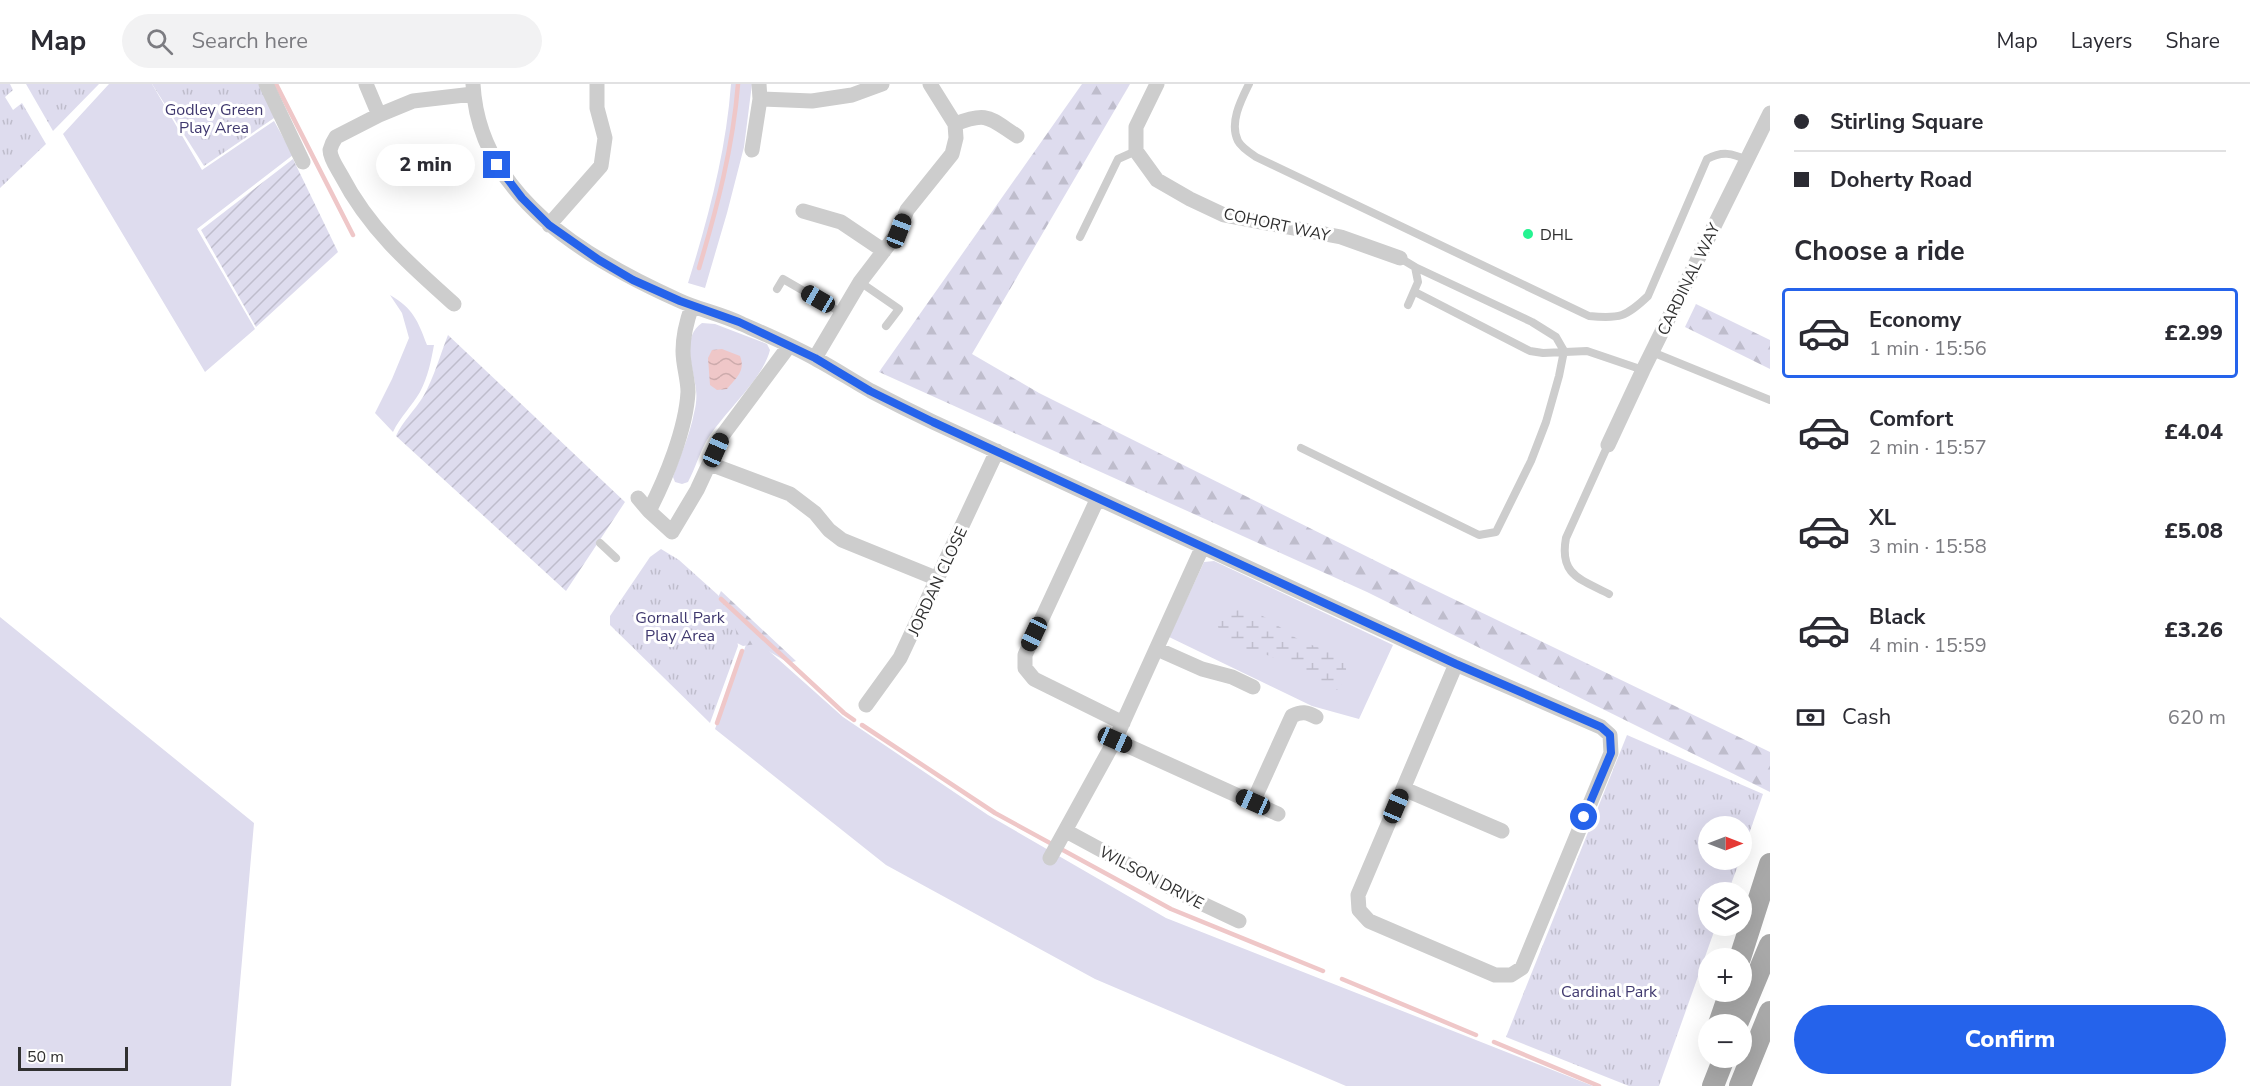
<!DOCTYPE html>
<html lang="en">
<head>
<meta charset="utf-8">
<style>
  body { margin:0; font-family:"Nunito Sans",sans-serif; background:#f2f2f3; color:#2b2b33; height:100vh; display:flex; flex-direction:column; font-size:22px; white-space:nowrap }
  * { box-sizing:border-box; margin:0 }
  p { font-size:20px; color:#7c7c81 }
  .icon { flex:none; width:33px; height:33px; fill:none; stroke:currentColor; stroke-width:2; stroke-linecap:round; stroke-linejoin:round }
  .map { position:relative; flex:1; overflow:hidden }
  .side { display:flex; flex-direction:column; background:#fff; width:480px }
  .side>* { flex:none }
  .banner { display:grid; align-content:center; height:132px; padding:0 24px; background:#fff }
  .needle { width:39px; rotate:90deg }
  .fabs { position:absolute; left:1698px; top:732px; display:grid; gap:12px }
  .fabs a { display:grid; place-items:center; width:54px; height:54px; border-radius:50%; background:#fff; box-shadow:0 6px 24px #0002; font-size:30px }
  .scale { position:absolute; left:18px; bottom:15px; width:110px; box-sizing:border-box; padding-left:6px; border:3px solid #303030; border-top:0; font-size:16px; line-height:21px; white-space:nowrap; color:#303030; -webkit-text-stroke:4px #fff; paint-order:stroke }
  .end { position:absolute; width:27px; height:27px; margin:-14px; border:8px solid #2563eb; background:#fff; box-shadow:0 0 0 3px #fff }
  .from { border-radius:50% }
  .bubble { position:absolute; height:42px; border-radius:21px; background:#fff; box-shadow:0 6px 24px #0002; font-size:20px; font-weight:800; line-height:42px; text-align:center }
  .car { position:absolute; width:18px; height:36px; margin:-18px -9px; border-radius:8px; box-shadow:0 0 4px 2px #0007; background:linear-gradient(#222 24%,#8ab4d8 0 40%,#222 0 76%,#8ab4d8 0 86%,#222 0) }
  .banner b { display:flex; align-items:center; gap:21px; height:57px; font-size:22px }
  .banner b+b { border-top:2px solid #e1e1e2 }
  .banner i { width:15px; height:15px; background:#2b2b33 }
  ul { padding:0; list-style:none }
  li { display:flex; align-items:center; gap:18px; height:90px; margin:0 12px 9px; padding:0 12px; border:3px solid transparent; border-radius:6px }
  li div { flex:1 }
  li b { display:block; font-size:22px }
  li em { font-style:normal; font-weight:800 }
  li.active { border-color:#2563eb }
  li>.icon { width:54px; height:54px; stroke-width:1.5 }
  h2 { padding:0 24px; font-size:27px; line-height:72px }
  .pay { display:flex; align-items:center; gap:15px; height:66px; padding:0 24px; font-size:22px }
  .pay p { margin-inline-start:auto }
  .button { display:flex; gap:12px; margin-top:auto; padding:12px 24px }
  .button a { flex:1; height:69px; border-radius:36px; background:#2563eb; color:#fff; font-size:24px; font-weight:800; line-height:69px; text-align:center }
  header { display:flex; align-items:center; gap:36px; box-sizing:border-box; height:84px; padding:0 30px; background:#fff; border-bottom:2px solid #e1e1e2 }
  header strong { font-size:28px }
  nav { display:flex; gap:33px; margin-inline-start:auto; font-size:21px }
  .search { width:420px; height:54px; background:#f2f2f3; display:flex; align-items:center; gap:15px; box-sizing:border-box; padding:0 21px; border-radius:33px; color:#7c7c81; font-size:22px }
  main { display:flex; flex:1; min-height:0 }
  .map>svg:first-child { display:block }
  .grass { fill:#dedcee }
  .forest { fill:url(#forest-firs) }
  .wetland { fill:url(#wetland-marsh) }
  .park { fill:url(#park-tufts) }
  .garden { fill:url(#garden-furrows) }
  .water { fill:url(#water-waves) }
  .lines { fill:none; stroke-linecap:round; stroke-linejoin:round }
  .stream { stroke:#efc7c8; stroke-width:4.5 }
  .lane { stroke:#cdcdcd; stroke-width:8 }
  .street { stroke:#cdcdcd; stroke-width:15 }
  .primary { stroke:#a8a8a8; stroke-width:22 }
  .route { stroke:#2563eb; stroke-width:8 }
  .poi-dot { fill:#25f391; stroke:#fff; stroke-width:2 }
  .labels { text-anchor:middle; stroke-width:6; stroke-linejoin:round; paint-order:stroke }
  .park-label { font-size:16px; fill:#40396f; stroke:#fff }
  .street-label { font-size:16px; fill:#303030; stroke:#fff }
  .poi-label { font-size:16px; fill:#303030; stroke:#fff; text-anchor:start }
</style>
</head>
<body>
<header>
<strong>Map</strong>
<div class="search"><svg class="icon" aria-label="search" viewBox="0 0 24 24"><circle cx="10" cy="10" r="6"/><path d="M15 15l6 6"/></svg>Search here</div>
<nav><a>Map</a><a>Layers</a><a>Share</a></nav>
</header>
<main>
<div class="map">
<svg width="1770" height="1002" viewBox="0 0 1770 1002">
  <defs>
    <pattern id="forest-firs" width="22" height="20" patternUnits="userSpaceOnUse" patternTransform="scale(1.5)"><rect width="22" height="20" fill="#dedcee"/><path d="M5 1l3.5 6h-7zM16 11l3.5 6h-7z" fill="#bfbdcc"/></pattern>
    <pattern id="wetland-marsh" width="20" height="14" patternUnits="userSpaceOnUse" patternTransform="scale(1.5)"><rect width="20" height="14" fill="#dedcee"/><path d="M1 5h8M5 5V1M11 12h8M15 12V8" fill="none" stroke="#bfbdcc"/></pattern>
    <pattern id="park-tufts" width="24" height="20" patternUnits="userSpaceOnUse" patternTransform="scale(1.5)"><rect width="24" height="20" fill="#dedcee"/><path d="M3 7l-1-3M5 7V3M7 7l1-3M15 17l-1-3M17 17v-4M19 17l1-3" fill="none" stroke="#bfbdcc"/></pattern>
    <pattern id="garden-furrows" width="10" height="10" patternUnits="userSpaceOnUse" patternTransform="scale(1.5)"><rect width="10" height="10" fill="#dedcee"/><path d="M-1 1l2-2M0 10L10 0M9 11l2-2" fill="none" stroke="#bfbdcc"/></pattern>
    <pattern id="water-waves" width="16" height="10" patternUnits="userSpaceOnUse" patternTransform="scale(1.5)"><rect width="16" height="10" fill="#efc7c8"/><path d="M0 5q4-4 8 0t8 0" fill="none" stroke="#cdabac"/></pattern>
  </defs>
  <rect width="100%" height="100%" fill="#fff"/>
  <path class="grass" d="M109 0H152L202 86 274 37 293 71 197 145 255 245 205 288 63 50Z
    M731 0H752L744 63 727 129 705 204 688 199C708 135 726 68 731 0Z
    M390 211C413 224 418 237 427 261H434C431 277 428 293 420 308 412 322 400 333 393 348L375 329 392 295 409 254 402 229Z
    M702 239 715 240 767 260 770 266C763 295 723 329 707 356 699 370 695 385 688 398L682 400 675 398 673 393C680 372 690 351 694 329 696 322 697 313 696 306 694 285 680 254 702 239Z
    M1214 477 1393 561 1359 635 1312 622 1169 553 1204 478Z
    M0 533 254 739 231 1002H0Z
    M750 550 843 633 988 731 1166 834 1593 1002H1346L1095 895 886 781 715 645Z"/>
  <path class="forest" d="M1082 0H1130L972 270 1039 309 1408 493 1770 668V708L1367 508 879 288Z
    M1696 220 1770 256V285L1685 243Z
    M721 507 796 577 789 579 756 560 743 562 735 558 716 518Z"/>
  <path class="wetland" d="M1243 525C1265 529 1278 543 1296 554 1316 566 1367 570 1337 606L1324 605 1300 586 1267 571 1233 564 1221 553 1217 539 1223 529Z"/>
  <path class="park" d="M0 0H10L13 6 5 13 13 26 22 19 46 60 0 104Z
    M26 0H99L53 47Z
    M152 0H260L277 32 204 82Z
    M661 465 679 476 718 511 734 534 738 562 710 639 610 541V532L650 473Z
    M1627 651 1763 710 1742 770V742H1708V776H1740L1728 808H1708V842H1716L1659 1002H1629L1506 953Z"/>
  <path class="garden" d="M293 75 338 168 256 243 201 146Z
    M448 251 625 418 566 507 396 352C403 337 414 327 423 313 434 294 440 271 448 251Z"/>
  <path class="water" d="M722 265 740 272C746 287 736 294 727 305L717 306 710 301 708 274 712 266Z"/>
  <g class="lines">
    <path class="stream" d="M276 0 353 151
      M699 184C717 124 733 63 738 0
      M721 515 844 629 854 636
      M717 639 742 567
      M862 641 995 729 1171 825 1323 887
      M1342 895 1476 951
      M1494 958 1599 1002"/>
    <path class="lane" d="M1249 0C1241 16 1229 39 1238 57 1241 63 1250 69 1256 73L1589 232C1620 235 1626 233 1648 212L1707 75C1722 67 1732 69 1747 76
      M1080 153 1118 75 1136 67
      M1400 174 1415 183 1418 198 1408 221
      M860 198 899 225 886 242
      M777 205 783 195 840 228
      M1415 208 1530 267 1543 269 1587 267 1643 286
      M1652 268 1770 316
      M1608 361 1566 454C1559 491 1580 495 1609 510
      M1301 364 1479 451 1496 448 1531 377 1546 338 1559 292 1564 267 1556 253 1532 238 1415 183
      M600 459 616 474"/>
    <path class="street" d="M266 0 303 78
      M366 0 379 31
      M473 0C479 113 587 175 678 216 699 226 722 230 742 240 767 251 793 262 816 275 835 285 853 297 871 307 892 318 912 328 933 338L1456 580 1358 811 1359 826 1369 837 1495 891H1511L1522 884 1611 669 1610 651 1601 643 1456 580
      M1157 0 1136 43V67L1157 96 1190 115 1224 131 1341 153 1400 174
      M760 15 812 17 852 11 882 0
      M955 40C988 27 989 34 1017 52
      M752 66 760 15 759 0
      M803 127 841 138 884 167
      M549 141 601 82 605 54 597 24V0
      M454 220C409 180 369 145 341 91 337 84 330 74 330 66 331 62 334 56 336 53L379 31 413 17 473 10
      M815 274 860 198 899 147 907 126 952 70 956 54 955 40 930 0
      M1608 361 1643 286 1770 29
      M710 380 790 410 815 429 829 446 842 456 938 495
      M638 414 649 427C666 394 686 345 688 308 688 295 683 281 683 267 683 251 687 236 692 222
      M1097 416 1025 571V584L1034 595 1123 639
      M649 427 672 448 697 406 722 352 789 262
      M1157 565 1202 585 1232 593 1253 603
      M866 621 900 574 997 367
      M1115 656 1278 730
      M1404 705 1502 747
      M1253 718 1292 632C1302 627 1307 628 1316 633
      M1066 747 1188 813 1239 837
      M1050 774 1115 656 1202 464"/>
    <path class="primary" d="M1740 874 1770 780
      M1719 940 1730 908
      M1737 940 1770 861
      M1713 1002 1724 974
      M1740 1002 1770 928"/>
  </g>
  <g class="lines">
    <path class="route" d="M497 81 522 114 549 141 599 176 633 196 680 217 739 238 815 274 870 307 933 338 1456 580 1601 643 1610 651 1611 669 1584 733"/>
  </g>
  <circle class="poi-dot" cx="1528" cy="150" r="6"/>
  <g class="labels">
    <g class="park-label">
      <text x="214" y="31">Godley Green<tspan x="214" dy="18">Play Area</tspan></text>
      <text x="680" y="539">Gornall Park<tspan x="680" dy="18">Play Area</tspan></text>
      <text x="1609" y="913">Cardinal Park</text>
    </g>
    <g class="street-label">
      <text transform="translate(1277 140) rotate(12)" y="6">COHORT WAY</text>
      <text transform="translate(1688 195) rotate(-64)" y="6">CARDINAL WAY</text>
      <text transform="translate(937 497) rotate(-65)" y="6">JORDAN CLOSE</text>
      <text transform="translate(1152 793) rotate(28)" y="6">WILSON DRIVE</text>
    </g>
    <g class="poi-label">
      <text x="1540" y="156">DHL</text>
    </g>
  </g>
</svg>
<div class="fabs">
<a><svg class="needle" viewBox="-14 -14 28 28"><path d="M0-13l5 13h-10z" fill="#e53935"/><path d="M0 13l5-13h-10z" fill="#7c7c81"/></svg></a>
<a><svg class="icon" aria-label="layers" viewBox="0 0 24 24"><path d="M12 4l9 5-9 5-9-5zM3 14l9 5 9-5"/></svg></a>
<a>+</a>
<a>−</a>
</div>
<div class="scale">50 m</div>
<i class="end from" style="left:1584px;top:733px"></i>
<i class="end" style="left:497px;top:81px"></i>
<div class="bubble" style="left:376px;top:60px;width:99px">2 min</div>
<i class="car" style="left:899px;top:147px;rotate:21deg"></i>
<i class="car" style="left:818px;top:215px;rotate:300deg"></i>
<i class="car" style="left:716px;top:366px;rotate:24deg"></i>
<i class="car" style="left:1034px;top:550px;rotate:205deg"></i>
<i class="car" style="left:1115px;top:656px;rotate:114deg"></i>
<i class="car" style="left:1253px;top:718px;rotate:294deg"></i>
<i class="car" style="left:1396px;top:722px;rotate:23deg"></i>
</div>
<section class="side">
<div class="banner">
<b><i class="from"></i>Stirling Square</b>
<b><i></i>Doherty Road</b>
</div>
<h2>Choose a ride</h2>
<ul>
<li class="active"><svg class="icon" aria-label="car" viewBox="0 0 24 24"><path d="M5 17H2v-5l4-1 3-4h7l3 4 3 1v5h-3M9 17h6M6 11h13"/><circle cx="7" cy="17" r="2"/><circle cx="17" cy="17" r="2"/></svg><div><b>Economy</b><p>1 min · 15:56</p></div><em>£2.99</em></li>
<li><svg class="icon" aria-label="car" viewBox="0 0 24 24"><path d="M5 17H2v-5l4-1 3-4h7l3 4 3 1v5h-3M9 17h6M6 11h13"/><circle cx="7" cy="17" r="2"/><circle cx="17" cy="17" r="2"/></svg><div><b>Comfort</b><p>2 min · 15:57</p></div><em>£4.04</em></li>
<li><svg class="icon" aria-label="car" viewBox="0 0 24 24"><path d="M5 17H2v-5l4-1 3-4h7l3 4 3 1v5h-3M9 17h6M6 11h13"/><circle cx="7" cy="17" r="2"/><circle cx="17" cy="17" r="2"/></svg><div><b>XL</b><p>3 min · 15:58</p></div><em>£5.08</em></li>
<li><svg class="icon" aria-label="car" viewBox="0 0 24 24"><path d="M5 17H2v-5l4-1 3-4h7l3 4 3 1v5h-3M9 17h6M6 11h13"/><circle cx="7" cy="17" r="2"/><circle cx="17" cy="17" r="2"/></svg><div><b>Black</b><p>4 min · 15:59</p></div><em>£3.26</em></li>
</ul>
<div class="pay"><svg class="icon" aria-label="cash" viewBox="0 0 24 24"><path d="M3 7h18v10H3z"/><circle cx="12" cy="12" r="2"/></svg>Cash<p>620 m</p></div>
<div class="button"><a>Confirm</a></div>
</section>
</main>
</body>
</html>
